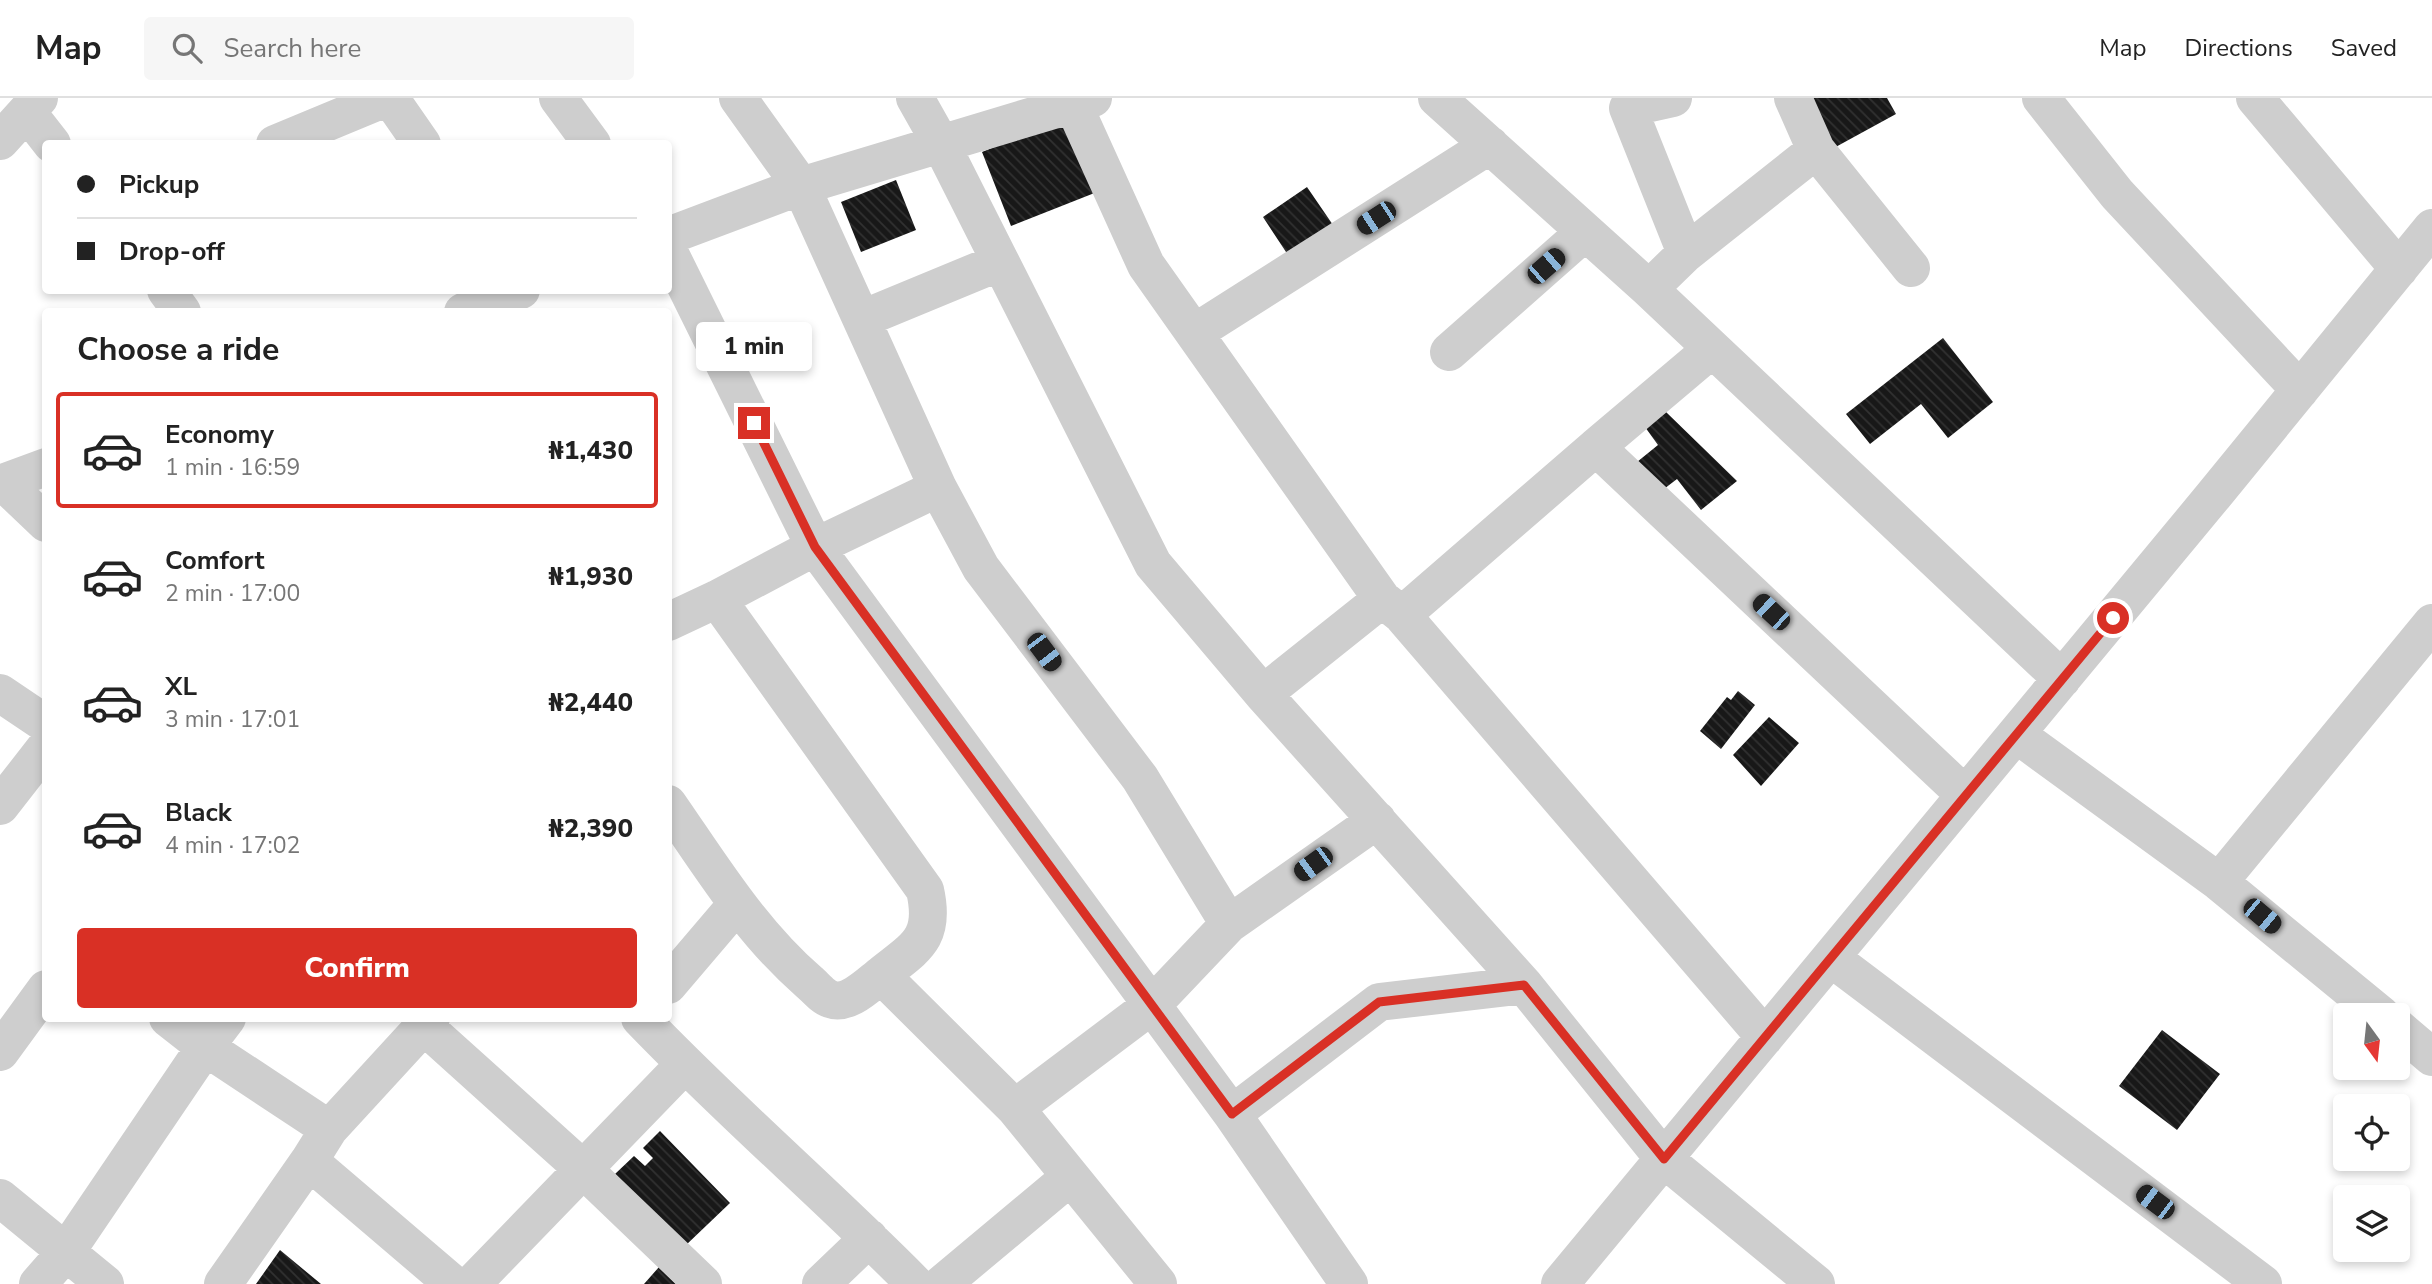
<!DOCTYPE html>
<html lang="en">
<head>
<meta charset="utf-8">
<style>
  body { margin:0; font-family:"Nunito Sans",sans-serif; background:#f6f6f6; color:#222; height:100vh; display:flex; flex-direction:column; font-size:26px; white-space:nowrap }
  * { box-sizing:border-box; margin:0 }
  p { font-size:23px; color:#767676 }
  .icon { flex:none; width:38px; height:38px; fill:none; stroke:currentColor; stroke-width:2; stroke-linecap:round; stroke-linejoin:round }
  .map { position:relative; flex:1; overflow:hidden }
  .side { position:absolute; left:42px; top:210px; width:630px; height:714px; display:flex; flex-direction:column; background:#fff; border-radius:7px; box-shadow:0 4px 10px #0003 }
  .side>* { flex:none }
  .banner { position:absolute; left:42px; top:42px; width:630px; height:154px; border-radius:7px; box-shadow:0 4px 10px #0003; display:grid; align-content:center; height:154px; padding:0 35px; background:#fff }
  .needle { width:46px; rotate:165deg }
  .fabs { position:absolute; left:2333px; top:905px; display:grid; gap:14px }
  .fabs a { display:grid; place-items:center; width:77px; height:77px; border-radius:7px; background:#fff; box-shadow:0 4px 10px #0003; font-size:35px }
  .end { position:absolute; width:32px; height:32px; margin:-16px; border:9px solid #d93025; background:#fff; box-shadow:0 0 0 4px #fff }
  .from { border-radius:50% }
  .bubble { position:absolute; height:49px; border-radius:7px; background:#fff; box-shadow:0 4px 10px #0003; font-size:23px; font-weight:800; line-height:49px; text-align:center }
  .car { position:absolute; width:21px; height:42px; margin:-21px -10px; border-radius:9px; box-shadow:0 0 5px 2px #0007; background:linear-gradient(#222 24%,#8ab4d8 0 40%,#222 0 76%,#8ab4d8 0 86%,#222 0) }
  .banner b { display:flex; align-items:center; gap:24px; height:66px; font-size:26px }
  .banner b+b { border-top:2px solid #e0e0e0 }
  .banner i { width:18px; height:18px; background:#222 }
  ul { padding:0; list-style:none }
  li { display:flex; align-items:center; gap:21px; height:116px; margin:0 14px 10px; padding:0 21px; border:4px solid transparent; border-radius:7px }
  li div { flex:1 }
  li b { display:block; font-size:26px }
  li em { font-style:normal; font-weight:800 }
  li.active { border-color:#d93025 }
  li>.icon { width:63px; height:63px; stroke-width:1.5 }
  h2 { padding:0 35px; font-size:32px; line-height:84px }
  .primary-button { display:flex; gap:14px; margin-top:auto; padding:14px 35px }
  .primary-button a { flex:1; height:80px; border-radius:7px; background:#d93025; color:#fff; font-size:28px; font-weight:800; line-height:80px; text-align:center }
  header { display:flex; align-items:center; gap:42px; box-sizing:border-box; height:98px; padding:0 35px; background:#fff; border-bottom:2px solid #e0e0e0 }
  header strong { font-size:33px }
  nav { display:flex; gap:38px; margin-inline-start:auto; font-size:24px }
  .search { width:490px; height:63px; background:#f6f6f6; display:flex; align-items:center; gap:18px; box-sizing:border-box; padding:0 24px; border-radius:7px; color:#767676; font-size:26px }
  .map>svg:first-child { display:block }
  .building { fill:url(#building-back-hatch) }
  .lines { fill:none; stroke-linecap:round; stroke-linejoin:round }
  .minor { stroke:#cecece; stroke-width:38 }
  .route { stroke:#d93025; stroke-width:9 }
</style>
</head>
<body>
<header>
<strong>Map</strong>
<div class="search"><svg class="icon" aria-label="search" viewBox="0 0 24 24"><circle cx="10" cy="10" r="6"/><path d="M15 15l6 6"/></svg>Search here</div>
<nav><a>Map</a><a>Directions</a><a>Saved</a></nav>
</header>
<div class="map">
<svg width="2432" height="1186" viewBox="0 0 2432 1186">
  <defs>
    <pattern id="building-back-hatch" width="6" height="6" patternUnits="userSpaceOnUse" patternTransform="scale(1.75)"><rect width="6" height="6" fill="#181818"/><path d="M-1 5l2 2M0 0l6 6M5-1l2 2" fill="none" stroke="#313131"/></pattern>
  </defs>
  <rect width="100%" height="100%" fill="#fff"/>
  <path class="building" d="M1803 0H1887L1896 16 1832 51Z
    M1067 19 1097 94 1011 128 982 54Z
    M896 82 916 132 861 154 841 104Z
    M1307 89 1333 127 1288 157 1263 119Z
    M1943 240 1993 304 1948 340 1921 306 1870 346 1846 316Z
    M1666 314 1737 383 1701 412 1677 381 1660 394 1637 364 1658 347 1645 329Z
    M1738 593 1755 607 1721 651 1700 633 1727 599 1731 602Z
    M1769 619 1799 645 1761 688 1733 657Z
    M2162 932 2220 976 2177 1032 2119 988Z
    M660 1033 730 1105 685 1148 615 1076 634 1058 645 1068 653 1060 643 1050Z
    M280 1152 321 1186H256Z
    M659 1169 676 1186H644Z"/>
  <g class="lines">
    <path class="minor" d="M390 0 422 46
      M558 0 592 46
      M738 0 801 88 938 390 981 470 1140 680 1229 826
      M915 0 941 46 1153 466 1263 596 1524 887 1664 1061 1816 1186
      M1437 0 1649 191 2062 581
      M1673 0 1628 10 1686 155
      M2041 0 2117 96 2300 292
      M2255 0 2399 171
      M1073 6 1146 167 1382 501
      M27 14 52 46
      M0 43 39 0
      M275 46 386 0
      M1816 52 1911 170
      M668 138 801 88 1093 0
      M668 152 815 449 1232 1016 1349 1186
      M1649 191 1686 155 1816 52 1793 0
      M166 192 182 214
      M463 214 521 192
      M862 221 1000 164
      M1194 235 1490 47
      M1449 254 1585 134
      M1596 349 1712 251
      M4 385 46 425
      M0 386 46 369
      M717 501 925 792C936 841 916 849 881 877L1015 1010 1158 1186
      M1402 517 1765 939
      M668 524 717 501 815 449 938 390
      M0 595 46 626
      M1263 596 1382 501 1402 517 1596 349 1965 697
      M2016 636 2219 784 2381 917
      M668 706C711 768 751 834 809 884 815 889 823 899 830 901 848 908 868 887 881 877
      M0 708 46 649
      M2219 784 2432 525
      M1831 860 2263 1186
      M668 887 737 806
      M168 920 205 949 329 1031 309 1063 453 1186
      M640 920C728 1012 825 1095 915 1186
      M424 928 584 1072 703 1186
      M2398 930 2432 959
      M0 954 46 891
      M1015 1010 1152 907 1229 826 1377 722
      M1232 1016 1379 904 1524 887
      M329 1031 431 920
      M0 1100 105 1186
      M38 1186 66 1154 205 949 227 920
      M223 1186 309 1063
      M472 1186 684 967
      M821 1186 869 1140
      M942 1186 1070 1079
      M1560 1186 2214 397 2432 130"/>
  </g>
  <g class="lines">
    <path class="route" d="M754 325 815 449 1232 1016 1379 904 1524 887 1664 1061 2113 520"/>
  </g>
</svg>
<div class="fabs">
<a><svg class="needle" viewBox="-14 -14 28 28"><path d="M0-13l5 13h-10z" fill="#e53935"/><path d="M0 13l5-13h-10z" fill="#767676"/></svg></a>
<a><svg class="icon" aria-label="locate" viewBox="0 0 24 24"><circle cx="12" cy="12" r="6"/><path d="M12 2v4M12 18v4M2 12h4M18 12h4"/></svg></a>
<a><svg class="icon" aria-label="layers" viewBox="0 0 24 24"><path d="M12 4l9 5-9 5-9-5zM3 14l9 5 9-5"/></svg></a>
</div>
<i class="end from" style="left:2113px;top:520px"></i>
<i class="end" style="left:754px;top:325px"></i>
<div class="bubble" style="left:696px;top:224px;width:116px">1 min</div>
<i class="car" style="left:1376px;top:120px;rotate:237deg"></i>
<i class="car" style="left:1546px;top:168px;rotate:49deg"></i>
<i class="car" style="left:1771px;top:514px;rotate:313deg"></i>
<i class="car" style="left:1044px;top:554px;rotate:143deg"></i>
<i class="car" style="left:1313px;top:766px;rotate:234deg"></i>
<i class="car" style="left:2262px;top:818px;rotate:130deg"></i>
<i class="car" style="left:2155px;top:1104px;rotate:307deg"></i>
<div class="banner">
<b><i class="from"></i>Pickup</b>
<b><i></i>Drop-off</b>
</div>
<section class="side">
<h2>Choose a ride</h2>
<ul>
<li class="active"><svg class="icon" aria-label="car" viewBox="0 0 24 24"><path d="M5 17H2v-5l4-1 3-4h7l3 4 3 1v5h-3M9 17h6M6 11h13"/><circle cx="7" cy="17" r="2"/><circle cx="17" cy="17" r="2"/></svg><div><b>Economy</b><p>1 min · 16:59</p></div><em>₦1,430</em></li>
<li><svg class="icon" aria-label="car" viewBox="0 0 24 24"><path d="M5 17H2v-5l4-1 3-4h7l3 4 3 1v5h-3M9 17h6M6 11h13"/><circle cx="7" cy="17" r="2"/><circle cx="17" cy="17" r="2"/></svg><div><b>Comfort</b><p>2 min · 17:00</p></div><em>₦1,930</em></li>
<li><svg class="icon" aria-label="car" viewBox="0 0 24 24"><path d="M5 17H2v-5l4-1 3-4h7l3 4 3 1v5h-3M9 17h6M6 11h13"/><circle cx="7" cy="17" r="2"/><circle cx="17" cy="17" r="2"/></svg><div><b>XL</b><p>3 min · 17:01</p></div><em>₦2,440</em></li>
<li><svg class="icon" aria-label="car" viewBox="0 0 24 24"><path d="M5 17H2v-5l4-1 3-4h7l3 4 3 1v5h-3M9 17h6M6 11h13"/><circle cx="7" cy="17" r="2"/><circle cx="17" cy="17" r="2"/></svg><div><b>Black</b><p>4 min · 17:02</p></div><em>₦2,390</em></li>
</ul>
<div class="primary-button"><a>Confirm</a></div>
</section>
</div>
</body>
</html>
